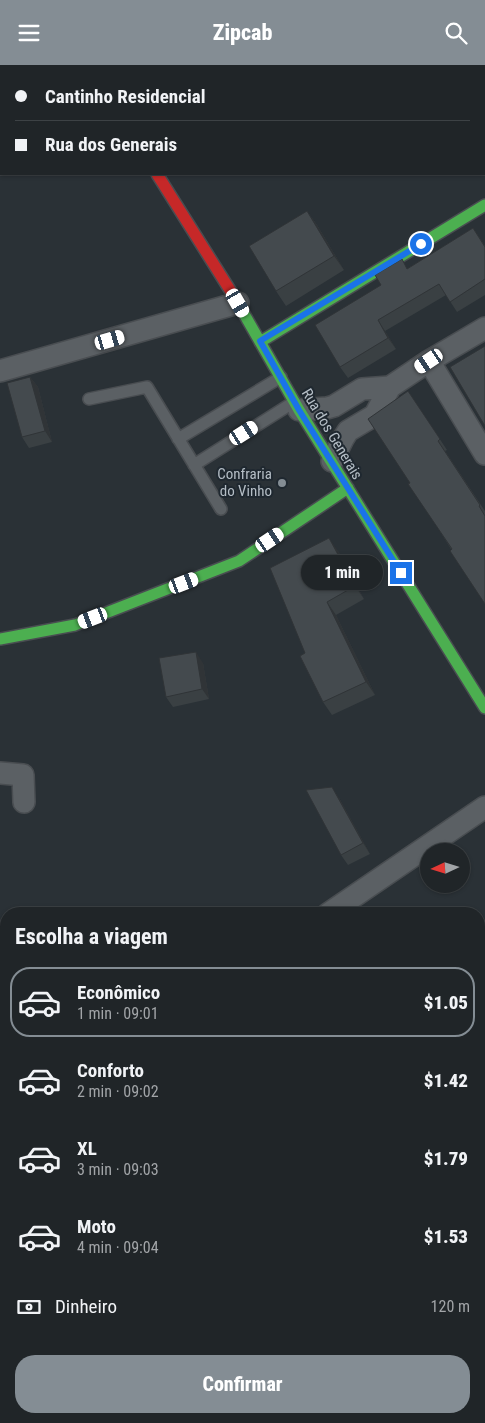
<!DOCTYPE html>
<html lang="pt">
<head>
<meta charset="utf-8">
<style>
  body { margin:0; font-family:"Roboto Condensed",sans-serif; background:#282d30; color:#f1f3f6; height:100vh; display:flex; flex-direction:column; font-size:19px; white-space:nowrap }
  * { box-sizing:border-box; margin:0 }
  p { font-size:16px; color:#a2a5a8 }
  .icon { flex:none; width:28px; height:28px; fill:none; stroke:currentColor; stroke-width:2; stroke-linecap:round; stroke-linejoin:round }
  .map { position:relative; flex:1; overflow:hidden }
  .details { position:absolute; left:0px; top:842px; width:485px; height:516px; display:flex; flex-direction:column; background:#202528; border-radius:20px 20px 0 0; box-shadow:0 1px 4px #0004,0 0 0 1px #3d4245 }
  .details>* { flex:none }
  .guide { position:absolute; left:0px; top:0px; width:485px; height:110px; box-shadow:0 1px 4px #0004,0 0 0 1px #3d4245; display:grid; align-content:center; height:110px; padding:0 15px; background:#202528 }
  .needle { width:32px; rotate:266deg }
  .tools { position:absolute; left:420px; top:778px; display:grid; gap:10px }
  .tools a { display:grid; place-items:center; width:50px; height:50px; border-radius:50%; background:#202528; box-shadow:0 1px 4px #0004,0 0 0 1px #3d4245; font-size:25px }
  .end { position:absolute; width:22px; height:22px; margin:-11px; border:6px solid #1a73e8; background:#fff; box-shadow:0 0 0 2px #fff }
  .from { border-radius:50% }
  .bubble { position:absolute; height:35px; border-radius:18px; background:#202528; box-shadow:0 1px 4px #0004,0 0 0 1px #3d4245; font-size:16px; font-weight:800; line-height:35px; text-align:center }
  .car { position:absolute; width:15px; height:30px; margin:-15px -8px; border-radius:6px; box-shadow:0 0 4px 1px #0007; background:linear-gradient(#fff 24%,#345 0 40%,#fff 0 76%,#345 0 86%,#fff 0) }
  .guide b { display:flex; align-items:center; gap:18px; height:48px; font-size:19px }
  .guide b+b { border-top:1px solid #3d4245 }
  .guide i { width:12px; height:12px; background:#f1f3f6 }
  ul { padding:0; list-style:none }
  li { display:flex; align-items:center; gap:15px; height:70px; margin:0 10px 8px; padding:0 5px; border:2px solid transparent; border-radius:20px }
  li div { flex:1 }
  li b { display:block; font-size:19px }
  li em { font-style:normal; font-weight:800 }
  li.current { border-color:#848d94 }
  li>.icon { width:45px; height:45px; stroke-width:1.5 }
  h2 { padding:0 15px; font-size:22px; line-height:60px }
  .pay { display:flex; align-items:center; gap:12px; height:55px; padding:0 15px; font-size:19px }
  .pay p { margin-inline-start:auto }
  .primary-button { display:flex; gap:10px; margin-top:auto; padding:10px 15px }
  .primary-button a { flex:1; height:58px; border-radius:20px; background:#848d94; color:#fff; font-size:20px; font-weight:800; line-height:58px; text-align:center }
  header { display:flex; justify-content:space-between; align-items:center; height:65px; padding:0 15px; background:#848d94; color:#fff; font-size:22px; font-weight:800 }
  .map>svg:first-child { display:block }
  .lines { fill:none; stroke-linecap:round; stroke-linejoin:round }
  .lane-casing { stroke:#494d51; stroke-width:14 }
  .street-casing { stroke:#494d51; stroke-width:24 }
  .fast-casing { stroke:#494d51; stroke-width:14 }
  .jam-casing { stroke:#494d51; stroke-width:14 }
  .lane { stroke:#5b6064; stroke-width:11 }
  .street { stroke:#5b6064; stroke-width:21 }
  .fast { stroke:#4caf50; stroke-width:11 }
  .jam { stroke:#c62828; stroke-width:11 }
  .wall { fill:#3a4043 }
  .shaded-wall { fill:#303437 }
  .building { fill:#444a4e; stroke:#303437 }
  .route { stroke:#1a73e8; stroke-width:6 }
  .poi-dot { fill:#848d94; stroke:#1f2830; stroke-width:2 }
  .labels { text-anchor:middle; stroke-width:4; stroke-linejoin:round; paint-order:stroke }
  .street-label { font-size:15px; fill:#b5bec6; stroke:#1f2830 }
  .poi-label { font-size:15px; fill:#b5bec6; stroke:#1f2830; text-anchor:end }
</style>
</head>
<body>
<header><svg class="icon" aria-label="menu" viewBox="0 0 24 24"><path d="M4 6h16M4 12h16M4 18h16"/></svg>Zipcab<svg class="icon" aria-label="search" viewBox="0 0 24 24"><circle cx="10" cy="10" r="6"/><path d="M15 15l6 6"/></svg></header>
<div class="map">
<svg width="485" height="1358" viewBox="0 0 485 1358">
  <rect width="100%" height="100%" fill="#2a3136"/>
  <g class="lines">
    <defs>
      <path id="lane" d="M89 334 147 322 221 444
        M178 374 281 312
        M194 400 294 337"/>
      <path id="street" d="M247 1 249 0
        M429 296 485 389
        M0 306 238 238
        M299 345 327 343 334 341 362 324 390 322 429 296 485 263
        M332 396 343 374 348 366 375 350 390 322
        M0 708 23 710 24 737
        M328 849 485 742
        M0 989 6 988
        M107 1358 112 1352"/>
      <path id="fast" d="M89 0V1
        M235 233 299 345 485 643
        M260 277 485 140
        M0 574 75 560 239 496 348 423"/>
      <path id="jam" d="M157 109 235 233"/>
    </defs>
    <use href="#lane" class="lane-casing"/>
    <use href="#street" class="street-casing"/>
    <use href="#fast" class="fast-casing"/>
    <use href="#jam" class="jam-casing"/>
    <use href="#lane" class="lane"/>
    <use href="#street" class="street"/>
    <use href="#fast" class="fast"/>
    <use href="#jam" class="jam"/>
  </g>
  <path class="wall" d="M307 146 317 160 344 205 286 241 276 226Z
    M473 163 485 181V230L457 247 446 230 385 266 396 284 348 313 340 302 381 220Z
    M30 312 38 322 52 377 29 383 22 372Z
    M408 326 447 385 445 386 485 446V539L410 418Z
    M338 486 364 534 336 550 375 630 332 650 323 637 305 588Z
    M203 598 209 634 173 642 166 632Z
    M339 733 370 789 348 800 341 790Z"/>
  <path class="shaded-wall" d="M307 146 317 160 344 205 334 191Z
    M378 255 385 266 396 284 388 273Z
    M30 312 38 322 52 377 45 366Z
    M329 473 338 486 364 534 355 521Z
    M327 537 336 550 375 630 366 617Z
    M196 587 203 598 209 634 202 624Z
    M332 722 339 733 370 789 363 778Z"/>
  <path class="building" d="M307 146 334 191 276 226 249 181Z
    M473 163 485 182V214L450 237 439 219 378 255 388 273 340 302 315 260 381 220 375 210 402 194 407 204Z
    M485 281V361L450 302Z
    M30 312 45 366 22 372 7 318Z
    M408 326 440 374 438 376 480 440 479 441 485 451V539L450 486 452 484 408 419 410 418 368 354Z
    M329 473 355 521 327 537 366 617 323 637 300 591 305 588 270 503Z
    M196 587 202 624 166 632 159 593Z
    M332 722 363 778 341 790 306 725Z"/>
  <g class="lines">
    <path class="route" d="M401 508 299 345 260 276 421 179"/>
  </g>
  <circle class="poi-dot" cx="282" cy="418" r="5"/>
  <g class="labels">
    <g class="street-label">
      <text transform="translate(332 369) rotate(59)" y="5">Rua dos Generais</text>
    </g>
    <g class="poi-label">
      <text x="272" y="414">Confraria<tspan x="272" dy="17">do Vinho</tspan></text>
    </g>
  </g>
</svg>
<div class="tools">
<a><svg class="needle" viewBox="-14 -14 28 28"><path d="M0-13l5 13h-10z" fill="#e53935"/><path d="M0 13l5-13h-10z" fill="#a2a5a8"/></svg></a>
</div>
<i class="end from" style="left:421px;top:179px"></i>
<i class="end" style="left:401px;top:508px"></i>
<div class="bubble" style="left:301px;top:490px;width:82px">1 min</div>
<i class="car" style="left:238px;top:238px;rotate:150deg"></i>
<i class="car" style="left:110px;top:275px;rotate:74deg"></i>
<i class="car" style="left:429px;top:296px;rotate:236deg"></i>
<i class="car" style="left:244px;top:368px;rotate:58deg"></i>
<i class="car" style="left:270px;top:475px;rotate:56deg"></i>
<i class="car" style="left:184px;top:518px;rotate:69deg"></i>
<i class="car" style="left:93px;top:553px;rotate:249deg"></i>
<div class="guide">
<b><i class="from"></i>Cantinho Residencial</b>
<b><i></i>Rua dos Generais</b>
</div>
<section class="details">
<h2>Escolha a viagem</h2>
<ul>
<li class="current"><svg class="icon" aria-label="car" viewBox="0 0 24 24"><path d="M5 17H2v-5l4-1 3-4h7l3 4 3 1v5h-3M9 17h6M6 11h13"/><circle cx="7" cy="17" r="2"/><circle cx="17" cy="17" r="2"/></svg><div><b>Econômico</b><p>1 min · 09:01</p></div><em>$1.05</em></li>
<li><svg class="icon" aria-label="car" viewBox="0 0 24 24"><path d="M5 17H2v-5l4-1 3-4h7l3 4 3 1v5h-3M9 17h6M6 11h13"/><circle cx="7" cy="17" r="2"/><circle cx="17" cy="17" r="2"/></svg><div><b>Conforto</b><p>2 min · 09:02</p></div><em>$1.42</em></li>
<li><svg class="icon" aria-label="car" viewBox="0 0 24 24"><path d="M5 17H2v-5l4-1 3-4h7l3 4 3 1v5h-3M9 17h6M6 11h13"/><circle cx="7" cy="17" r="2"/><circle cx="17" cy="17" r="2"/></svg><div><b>XL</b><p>3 min · 09:03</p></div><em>$1.79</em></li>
<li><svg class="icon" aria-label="car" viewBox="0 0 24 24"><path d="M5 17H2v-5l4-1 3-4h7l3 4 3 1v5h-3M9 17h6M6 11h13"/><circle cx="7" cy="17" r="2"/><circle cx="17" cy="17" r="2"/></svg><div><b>Moto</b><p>4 min · 09:04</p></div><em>$1.53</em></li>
</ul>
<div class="pay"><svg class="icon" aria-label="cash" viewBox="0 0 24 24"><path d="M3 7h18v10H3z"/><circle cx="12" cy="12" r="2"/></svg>Dinheiro<p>120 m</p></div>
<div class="primary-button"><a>Confirmar</a></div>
</section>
</div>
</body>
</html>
